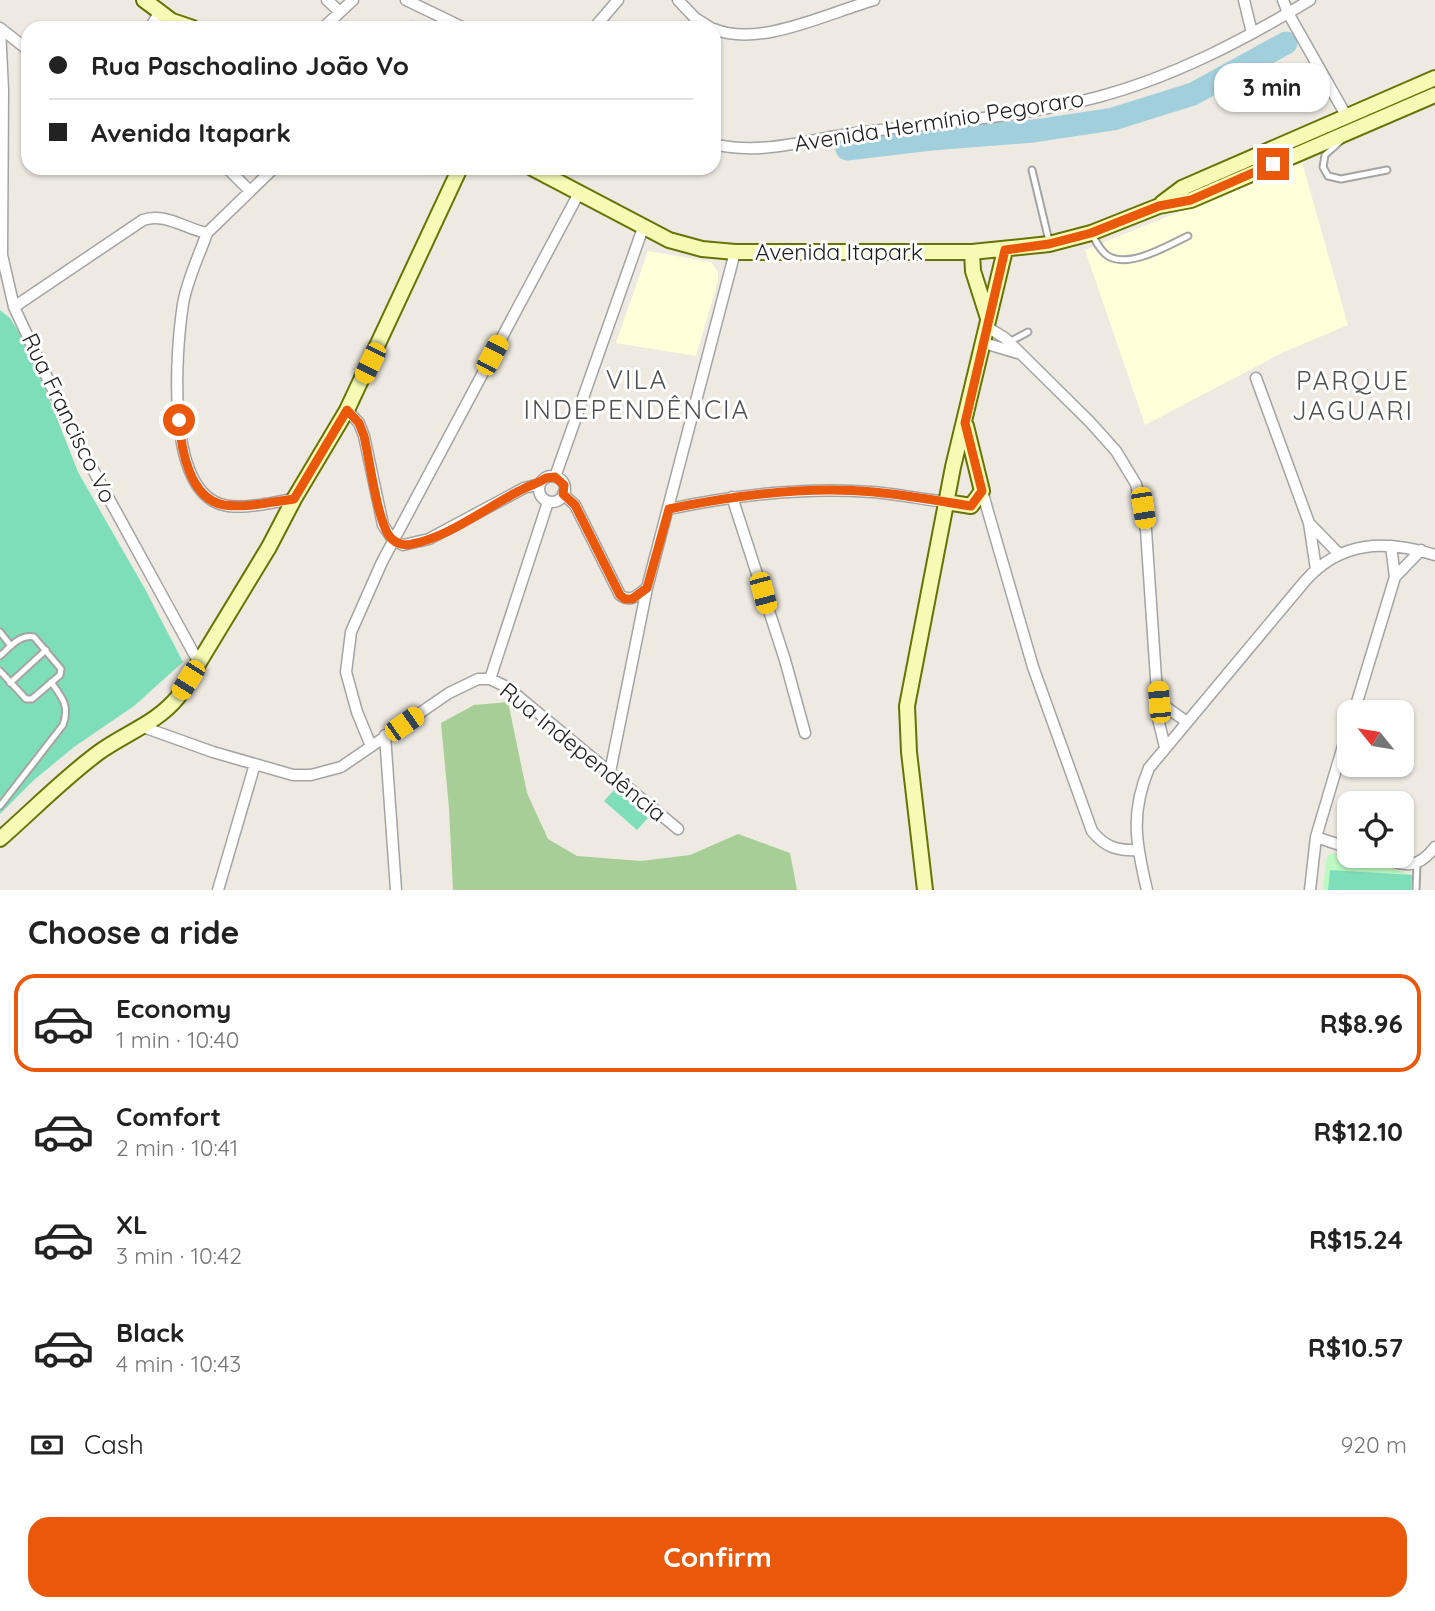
<!DOCTYPE html>
<html lang="en">
<head>
<meta charset="utf-8">
<style>
  body { margin:0; font-family:Quicksand,sans-serif; background:#f2f2f2; color:#222; height:100vh; display:flex; flex-direction:column; font-size:26px; white-space:nowrap }
  * { box-sizing:border-box; margin:0 }
  p { font-size:23px; color:#767676 }
  .icon { flex:none; width:38px; height:38px; fill:none; stroke:currentColor; stroke-width:2; stroke-linecap:round; stroke-linejoin:round }
  .map { position:relative; height:890px; overflow:hidden }
  .details { display:flex; flex-direction:column; background:#fff; flex:1 }
  .details>* { flex:none }
  .hud { position:absolute; left:21px; top:21px; width:700px; height:154px; border-radius:21px; box-shadow:0 2px 5px #0004; display:grid; align-content:center; height:154px; padding:0 28px; background:#fff }
  .needle { width:46px; rotate:300deg }
  .controls { position:absolute; left:1337px; top:700px; display:grid; gap:14px }
  .controls a { display:grid; place-items:center; width:77px; height:77px; border-radius:14px; background:#fff; box-shadow:0 2px 5px #0004; font-size:35px }
  .end { position:absolute; width:32px; height:32px; margin:-16px; border:9px solid #ea580c; background:#fff; box-shadow:0 0 0 4px #fff }
  .from { border-radius:50% }
  .bubble { position:absolute; height:49px; border-radius:21px; background:#fff; box-shadow:0 2px 5px #0004; font-size:23px; font-weight:700; line-height:49px; text-align:center }
  .car { position:absolute; width:21px; height:42px; margin:-21px -10px; border-radius:9px; box-shadow:0 0 5px 2px #0007; background:linear-gradient(#f5c518 24%,#345 0 40%,#f5c518 0 76%,#345 0 86%,#f5c518 0) }
  .hud b { display:flex; align-items:center; gap:24px; height:66px; font-size:26px }
  .hud b+b { border-top:2px solid #e0e0e0 }
  .hud i { width:18px; height:18px; background:#222 }
  ul { padding:0; list-style:none }
  li { display:flex; align-items:center; gap:21px; height:98px; margin:0 14px 10px; padding:0 14px; border:4px solid transparent; border-radius:21px }
  li div { flex:1 }
  li b { display:block; font-size:26px }
  li em { font-style:normal; font-weight:700 }
  li.selected { border-color:#ea580c }
  li>.icon { width:63px; height:63px; stroke-width:1.5 }
  h2 { padding:0 28px; font-size:32px; line-height:84px }
  .pay { display:flex; align-items:center; gap:18px; height:77px; padding:0 28px; font-size:26px }
  .pay p { margin-inline-start:auto }
  .button { display:flex; gap:14px; margin-top:auto; padding:14px 28px }
  .button a { flex:1; height:80px; border-radius:21px; background:#ea580c; color:#fff; font-size:28px; font-weight:700; line-height:80px; text-align:center }
  .map>svg:first-child { display:block }
  .education { fill:#ffffda }
  .forest { fill:#a7ce96 }
  .park { fill:#bef9c3 }
  .pitch { fill:#7fdeba }
  .lines { fill:none; stroke-linecap:round; stroke-linejoin:round }
  .stream { stroke:#a2cfdc; stroke-width:3.5 }
  .river { stroke:#a2cfdc; stroke-width:23 }
  .lane-casing { stroke:#a4a4a4; stroke-width:9 }
  .street-casing { stroke:#a4a4a4; stroke-width:13 }
  .secondary-casing { stroke:#677304; stroke-width:18 }
  .lane { stroke:#fff; stroke-width:5 }
  .street { stroke:#fff; stroke-width:10 }
  .secondary { stroke:#f6fab5; stroke-width:14 }
  .route { stroke:#ea580c; stroke-width:9 }
  .labels { text-anchor:middle; stroke-width:6; stroke-linejoin:round; paint-order:stroke }
  .street-label { font-size:23px; fill:#1d1d1d; stroke:#fff }
  .quarter-label { font-size:26px; letter-spacing:2px; fill:#505050; stroke:#fff }
</style>
</head>
<body>
<div class="map">
<svg width="1435" height="890" viewBox="0 0 1435 890">
  <rect width="100%" height="100%" fill="#eeeae2"/>
  <path class="education" d="M1302 162 1348 325 1284 352 1145 425 1085 250Z
    M648 251 711 262 718 272V281L696 356 616 343Z"/>
  <path class="forest" d="M508 702 527 793 548 839 577 856 641 861 690 855 738 834 790 853 797 890H453L449 808 441 723 474 705Z"/>
  <path class="park" d="M1337 852 1412 875 1411 890H1323L1326 861 1328 855Z"/>
  <path class="pitch" d="M0 310 10 318 30 350 78 472 145 589 183 662 134 706 74 747 34 780 0 814Z
    M615 789 648 818 637 830 604 801Z
    M1330 870 1412 875 1411 890H1328Z"/>
  <g class="lines">
    <path class="stream" d="M412 22 424 28"/>
    <path class="river" d="M847 149 931 139 1034 131 1113 119 1193 94 1286 43"/>
    <defs>
      <path id="lane" d="M1344 138 1325 155 1323 167 1328 176 1341 179 1387 170
        M1032 170 1049 241
        M1091 233C1096 241 1100 251 1108 256 1130 269 1168 245 1188 236
        M1009 342 1028 332
        M0 632 11 646
        M0 656C10 647 20 634 34 637L61 669 60 675 32 699H26L0 671
        M10 683 46 650
        M0 806 63 725C70 706 62 697 51 682
        M1416 890 1417 864"/>
      <path id="street" d="M327 0 340 12
        M406 0 464 28
        M678 0 695 18 711 28
        M1244 0 1252 33
        M1283 0 1288 13 1347 117
        M0 28 28 50
        M150 28 159 13
        M323 28 353 0
        M594 28 618 0
        M0 29 3 90 2 255 14 307 74 435 199 663
        M714 29C759 48 828 13 874 0
        M714 144C761 156 809 139 856 133 937 122 1019 118 1098 97 1173 77 1244 40 1310 0
        M227 168 250 191
        M207 233 274 168
        M14 307 143 220C164 212 186 229 207 233 199 256 187 280 183 304 176 350 165 485 220 504 241 511 272 502 294 499
        M987 327 1005 338 1090 422 1116 451 1136 484 1146 530 1159 723 1165 747
        M984 343 1021 354
        M1256 378 1309 523 1316 569
        M347 410 359 423 364 436 383 525 393 540 403 545 429 539 524 488 540 484
        M539 489a13 13 0 1 1 26 0a13 13 0 1 1-26 0Z
        M555 477 643 228
        M982 491 1033 667 1092 831C1105 847 1117 851 1138 850
        M563 494 575 505 620 595C631 603 637 595 647 588
        M732 497 785 660 805 733
        M669 509C735 495 805 487 872 492 897 494 921 499 946 502
        M1309 523 1339 554
        M1395 577 1421 550
        M490 679 548 502
        M1159 702 1187 722
        M1354 712 1395 577 1391 546
        M143 727 213 752 293 775H311L341 767 449 693 478 679H490L507 687 678 829
        M385 735 396 890
        M371 746 357 712 346 672 351 632 382 562 579 193
        M610 772 647 588 735 252
        M1316 837 1349 848
        M1374 856C1402 864 1415 873 1435 847
        M218 890 255 764
        M1147 890C1136 844 1130 813 1149 768L1305 581C1341 540 1386 540 1435 555
        M1310 890 1316 837 1349 726"/>
      <path id="secondary" d="M144 0 172 21 193 28
        M532 168 669 240 702 249 735 252H972L1049 244 1091 233 1159 206 1191 200 1435 95
        M1162 203 1182 188 1435 78
        M972 252 973 271 988 318
        M946 502 971 506 982 491 966 426
        M0 839C33 810 63 779 98 753 125 733 156 724 178 697L269 547 294 499 347 410 460 168
        M925 890 909 752 907 706 953 467 1005 250"/>
    </defs>
    <use href="#lane" class="lane-casing"/>
    <use href="#street" class="street-casing"/>
    <use href="#secondary" class="secondary-casing"/>
    <use href="#lane" class="lane"/>
    <use href="#street" class="street"/>
    <use href="#secondary" class="secondary"/>
  </g>
  <g class="lines">
    <path class="route" d="M179 420C181 448 189 499 224 505 247 508 271 502 294 499L347 410 359 423 364 436C369 456 378 528 392 539 397 544 405 546 412 544 450 537 488 506 523 489 533 484 537 484 546 478L555 477 564 485 563 494 575 505 620 595 625 599H632L647 588 669 509C735 495 807 486 874 492 906 495 939 501 971 506L982 491 965 423 1005 250 1049 244 1091 233 1159 206 1191 200 1273 164"/>
  </g>
  <g class="labels">
    <g class="street-label">
      <text transform="translate(939 121) rotate(-9)" y="8">Avenida Hermínio Pegoraro</text>
      <text x="839" y="260">Avenida Itapark</text>
      <text transform="translate(69 418) rotate(64)" y="8">Rua Francisco Vo</text>
      <text transform="translate(583 752) rotate(39)" y="8">Rua Independência</text>
    </g>
    <g class="quarter-label">
      <text x="637" y="389">VILA<tspan x="637" dy="30">INDEPENDÊNCIA</tspan></text>
      <text x="1353" y="390">PARQUE<tspan x="1353" dy="30">JAGUARI</tspan></text>
    </g>
  </g>
</svg>
<div class="controls">
<a><svg class="needle" viewBox="-14 -14 28 28"><path d="M0-13l5 13h-10z" fill="#e53935"/><path d="M0 13l5-13h-10z" fill="#767676"/></svg></a>
<a><svg class="icon" aria-label="locate" viewBox="0 0 24 24"><circle cx="12" cy="12" r="6"/><path d="M12 2v4M12 18v4M2 12h4M18 12h4"/></svg></a>
</div>
<i class="end from" style="left:179px;top:420px"></i>
<i class="end" style="left:1273px;top:164px"></i>
<div class="bubble" style="left:1214px;top:63px;width:116px">3 min</div>
<i class="car" style="left:492px;top:355px;rotate:28deg"></i>
<i class="car" style="left:370px;top:363px;rotate:206deg"></i>
<i class="car" style="left:1143px;top:508px;rotate:171deg"></i>
<i class="car" style="left:763px;top:593px;rotate:165deg"></i>
<i class="car" style="left:188px;top:680px;rotate:212deg"></i>
<i class="car" style="left:1159px;top:702px;rotate:355deg"></i>
<i class="car" style="left:404px;top:724px;rotate:55deg"></i>
<div class="hud">
<b><i class="from"></i>Rua Paschoalino João Vo</b>
<b><i></i>Avenida Itapark</b>
</div>
</div>
<section class="details">
<h2>Choose a ride</h2>
<ul>
<li class="selected"><svg class="icon" aria-label="car" viewBox="0 0 24 24"><path d="M5 17H2v-5l4-1 3-4h7l3 4 3 1v5h-3M9 17h6M6 11h13"/><circle cx="7" cy="17" r="2"/><circle cx="17" cy="17" r="2"/></svg><div><b>Economy</b><p>1 min · 10:40</p></div><em>R$8.96</em></li>
<li><svg class="icon" aria-label="car" viewBox="0 0 24 24"><path d="M5 17H2v-5l4-1 3-4h7l3 4 3 1v5h-3M9 17h6M6 11h13"/><circle cx="7" cy="17" r="2"/><circle cx="17" cy="17" r="2"/></svg><div><b>Comfort</b><p>2 min · 10:41</p></div><em>R$12.10</em></li>
<li><svg class="icon" aria-label="car" viewBox="0 0 24 24"><path d="M5 17H2v-5l4-1 3-4h7l3 4 3 1v5h-3M9 17h6M6 11h13"/><circle cx="7" cy="17" r="2"/><circle cx="17" cy="17" r="2"/></svg><div><b>XL</b><p>3 min · 10:42</p></div><em>R$15.24</em></li>
<li><svg class="icon" aria-label="car" viewBox="0 0 24 24"><path d="M5 17H2v-5l4-1 3-4h7l3 4 3 1v5h-3M9 17h6M6 11h13"/><circle cx="7" cy="17" r="2"/><circle cx="17" cy="17" r="2"/></svg><div><b>Black</b><p>4 min · 10:43</p></div><em>R$10.57</em></li>
</ul>
<div class="pay"><svg class="icon" aria-label="cash" viewBox="0 0 24 24"><path d="M3 7h18v10H3z"/><circle cx="12" cy="12" r="2"/></svg>Cash<p>920 m</p></div>
<div class="button"><a>Confirm</a></div>
</section>
</body>
</html>
